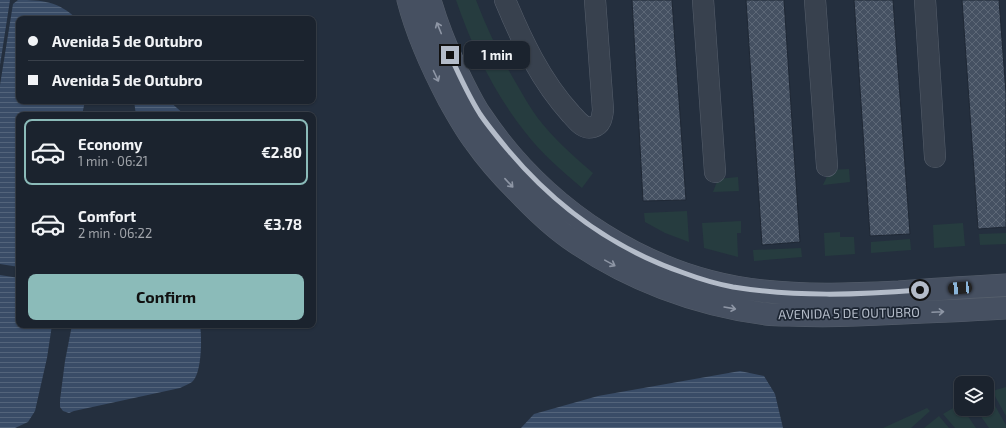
<!DOCTYPE html>
<html lang="en">
<head>
<meta charset="utf-8">
<style>
  body { margin:0; font-family:"Exo 2",sans-serif; background:#242b36; color:#f1f3f6; height:100vh; display:flex; flex-direction:column; font-size:15px; white-space:nowrap }
  * { box-sizing:border-box; margin:0 }
  p { font-size:13px; color:#a0a4aa }
  .icon { flex:none; width:22px; height:22px; fill:none; stroke:currentColor; stroke-width:2; stroke-linecap:round; stroke-linejoin:round }
  .map { position:relative; flex:1; overflow:hidden }
  .side { position:absolute; left:16px; top:112px; width:300px; height:216px; display:flex; flex-direction:column; background:#1b232e; border-radius:8px; box-shadow:0 1px 3px #0004,0 0 0 1px #39404a }
  .side>* { flex:none }
  .guide { position:absolute; left:16px; top:16px; width:300px; height:88px; border-radius:8px; box-shadow:0 1px 3px #0004,0 0 0 1px #39404a; display:grid; align-content:center; height:88px; padding:0 12px; background:#1b232e }
  .buttons { position:absolute; left:954px; top:376px; display:grid; gap:8px }
  .buttons a { display:grid; place-items:center; width:40px; height:40px; border-radius:8px; background:#1b232e; box-shadow:0 1px 3px #0004,0 0 0 1px #39404a; font-size:20px }
  .end { position:absolute; width:18px; height:18px; margin:-9px; border:5px solid #b4bcc9; background:#111; box-shadow:0 0 0 2px #111 }
  .from { border-radius:50% }
  .bubble { position:absolute; height:28px; border-radius:8px; background:#1b232e; box-shadow:0 1px 3px #0004,0 0 0 1px #39404a; font-size:13px; font-weight:700; line-height:28px; text-align:center }
  .car { position:absolute; width:12px; height:24px; margin:-12px -6px; border-radius:5px; box-shadow:0 0 3px 1px #0007; background:linear-gradient(#222 24%,#8ab4d8 0 40%,#222 0 76%,#8ab4d8 0 86%,#222 0) }
  .guide b { display:flex; align-items:center; gap:14px; height:38px; font-size:15px }
  .guide b+b { border-top:1px solid #39404a }
  .guide i { width:10px; height:10px; background:#f1f3f6 }
  ul { padding:7px 0 0; list-style:none }
  li { display:flex; align-items:center; gap:12px; height:66px; margin:0 8px 6px; padding:0 4px; border:2px solid transparent; border-radius:8px }
  li div { flex:1 }
  li b { display:block; font-size:15px }
  li em { font-style:normal; font-weight:700 }
  li.current { border-color:#8bbbb9 }
  li>.icon { width:36px; height:36px; stroke-width:1.5 }
  .button { display:flex; gap:8px; margin-top:auto; padding:8px 12px }
  .button a { flex:1; height:46px; border-radius:8px; background:#8bbbb9; color:#111; font-size:16px; font-weight:700; line-height:46px; text-align:center }
  .map>svg:first-child { display:block }
  .grass { fill:#263c3f }
  .water { fill:url(#water-rules) }
  .building { fill:url(#building-cross-hatch); stroke:#1f2835 }
  .lines { fill:none; stroke-linecap:round; stroke-linejoin:round }
  .minor-casing { stroke:#565f6c; stroke-width:22 }
  .secondary-casing { stroke:#565f6c; stroke-width:23 }
  .minor { stroke:#38414e; stroke-width:21 }
  .secondary { stroke:#465061; stroke-width:22 }
  .oneway { stroke:#8e96a5 }
  .route { stroke:#b4bcc9; stroke-width:5 }
  .labels { text-anchor:middle; stroke-width:3.5; stroke-linejoin:round; paint-order:stroke }
  .street-label { font-size:13px; fill:#b4bcc9; stroke:#1d2633 }
</style>
</head>
<body>
<div class="map">
<svg width="1006" height="428" viewBox="0 0 1006 428">
  <defs>
    <pattern id="water-rules" width="6" height="5" patternUnits="userSpaceOnUse"><rect width="6" height="5" fill="#394c67"/><path d="M0 2.5h6" fill="none" stroke="#53647b"/></pattern>
    <pattern id="building-cross-hatch" width="8" height="8" patternUnits="userSpaceOnUse"><rect width="8" height="8" fill="#455162"/><path d="M0 0l8 8M0 8l8-8" fill="none" stroke="#5d6877"/></pattern>
  </defs>
  <rect width="100%" height="100%" fill="#242f3e"/>
  <path class="grass" d="M456 0H476C487 29 500 56 516 83 523 95 529 106 537 117 553 138 573 156 593 173L582 188C562 171 541 153 525 132 494 93 472 47 456 0Z
    M849 169 850 182 823 185 830 170Z
    M738 177 739 191 713 192 718 179Z
    M687 211 689 242 665 233 645 222 644 213Z
    M741 221V233H737L738 257 704 248 702 223Z
    M963 223 965 246 934 248 933 225Z
    M840 232V237H854L855 254 825 256 824 233Z
    M1006 233V244L980 245 979 234Z
    M910 239 911 250 871 253V242Z
    M801 248 802 257 754 261 753 250Z
    M1006 387V416L992 391Z
    M987 392 1006 425V428H989L976 409H987Z
    M960 404 961 406V409H963L976 428H955L943 414Z
    M927 408 930 411 911 428H883Z
    M939 416 949 428H924Z"/>
  <path class="water" d="M0 0H10L0 65Z
    M18 0C42 0 58 1 77 19H19V101H85L82 115H19V267L0 264V85L13 4Z
    M134 101H169L185 115H136Z
    M0 275 19 278V325H52L47 358 35 411 28 422 15 428H0Z
    M72 325H200C202 337 202 374 192 382 189 384 184 386 180 388L74 411 69 413 63 411 60 407V400L65 361Z
    M740 371 764 376 775 394 783 428H521L534 414 598 396Z"/>
  <path class="building" d="M632 0H672L686 200 643 201Z
    M746 0H784L800 242 762 245Z
    M854 0H893L910 234 870 236Z
    M962 0H999L1006 93V227L978 229Z"/>
  <g class="lines">
    <defs>
      <path id="minor" d="M505 0C522 41 541 81 571 114 577 120 583 130 593 127 601 125 602 118 603 110L595 0
        M703 0 715 172
        M815 0 827 166
        M925 0 935 157"/>
      <path id="secondary" d="M408 0C417 35 432 68 449 100 457 114 465 129 475 142 487 159 501 175 516 190 532 207 549 224 569 238 627 279 696 305 766 314 774 315 781 315 789 315 811 316 834 316 856 315 906 313 956 311 1006 308
        M430 0C437 25 447 49 458 73 465 87 472 102 480 114 544 210 648 279 763 291 808 296 854 294 899 292 935 289 970 287 1006 285"/>
    </defs>
    <use href="#minor" class="minor-casing"/>
    <use href="#secondary" class="secondary-casing"/>
    <use href="#minor" class="minor"/>
    <use href="#secondary" class="secondary"/>
  </g>
  <defs><path id="oneway-shaft" d="M-6 0H5M1.5-3L5.5 0L1.5 3" fill="none" stroke-width="1.6" stroke-linecap="round" stroke-linejoin="round"/></defs>
  <g class="oneway">
    <use href="#oneway-shaft" transform="translate(439 28) rotate(-112)"/>
    <use href="#oneway-shaft" transform="translate(436 76) rotate(65)"/>
    <use href="#oneway-shaft" transform="translate(509 183) rotate(47)"/>
    <use href="#oneway-shaft" transform="translate(610 263) rotate(29)"/>
    <use href="#oneway-shaft" transform="translate(730 308) rotate(10)"/>
    <use href="#oneway-shaft" transform="translate(938 312) rotate(-3)"/>
  </g>
  <g class="lines">
    <path class="route" d="M450 55C459 75 468 95 480 114 488 126 498 138 508 150 555 206 614 249 684 273 700 279 717 284 733 287 795 297 858 295 920 290"/>
  </g>
  <g class="labels">
    <g class="street-label">
      <text transform="translate(849 313) rotate(-1)" y="5">AVENIDA 5 DE OUTUBRO</text>
    </g>
  </g>
</svg>
<div class="buttons">
<a><svg class="icon" aria-label="layers" viewBox="0 0 24 24"><path d="M12 4l9 5-9 5-9-5zM3 14l9 5 9-5"/></svg></a>
</div>
<i class="end from" style="left:920px;top:290px"></i>
<i class="end" style="left:450px;top:55px"></i>
<div class="bubble" style="left:464px;top:41px;width:66px">1 min</div>
<i class="car" style="left:960px;top:288px;rotate:266deg"></i>
<div class="guide">
<b><i class="from"></i>Avenida 5 de Outubro</b>
<b><i></i>Avenida 5 de Outubro</b>
</div>
<section class="side">
<ul>
<li class="current"><svg class="icon" aria-label="car" viewBox="0 0 24 24"><path d="M5 17H2v-5l4-1 3-4h7l3 4 3 1v5h-3M9 17h6M6 11h13"/><circle cx="7" cy="17" r="2"/><circle cx="17" cy="17" r="2"/></svg><div><b>Economy</b><p>1 min · 06:21</p></div><em>€2.80</em></li>
<li><svg class="icon" aria-label="car" viewBox="0 0 24 24"><path d="M5 17H2v-5l4-1 3-4h7l3 4 3 1v5h-3M9 17h6M6 11h13"/><circle cx="7" cy="17" r="2"/><circle cx="17" cy="17" r="2"/></svg><div><b>Comfort</b><p>2 min · 06:22</p></div><em>€3.78</em></li>
</ul>
<div class="button"><a>Confirm</a></div>
</section>
</div>
</body>
</html>
